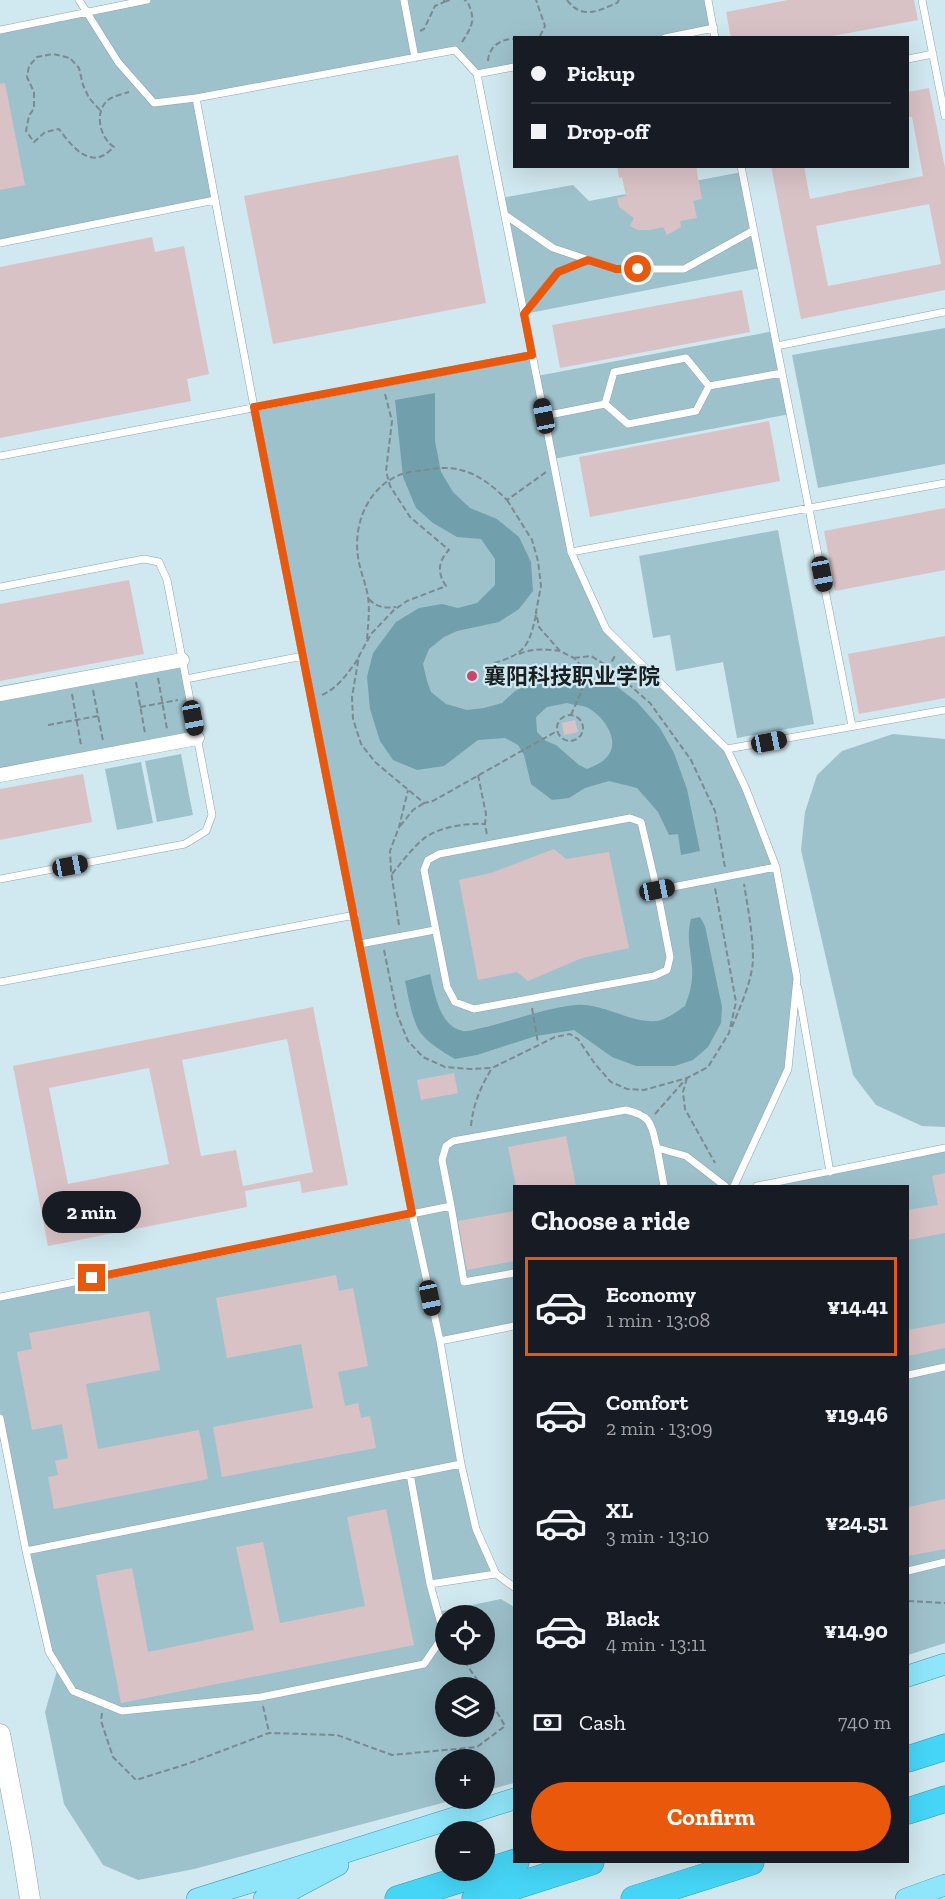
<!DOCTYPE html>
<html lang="en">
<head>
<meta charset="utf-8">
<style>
  body { margin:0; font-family:"Zilla Slab","Noto Sans SC",serif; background:#242831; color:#f1f3f6; height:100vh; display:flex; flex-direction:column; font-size:22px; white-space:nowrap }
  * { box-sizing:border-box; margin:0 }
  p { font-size:20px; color:#9ea1a6 }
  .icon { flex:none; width:33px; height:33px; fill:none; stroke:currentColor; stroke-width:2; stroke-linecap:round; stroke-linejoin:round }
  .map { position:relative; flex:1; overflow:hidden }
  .sheet { position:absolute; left:513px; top:1185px; width:396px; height:678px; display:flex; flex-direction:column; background:#171b24; border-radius:0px; box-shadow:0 6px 24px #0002 }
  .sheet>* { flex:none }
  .banner { position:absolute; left:513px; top:36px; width:396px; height:132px; border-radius:0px; box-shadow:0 6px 24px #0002; display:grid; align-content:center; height:132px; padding:0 18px; background:#171b24 }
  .controls { position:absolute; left:435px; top:1605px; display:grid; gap:12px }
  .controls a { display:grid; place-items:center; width:60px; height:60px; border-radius:50%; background:#171b24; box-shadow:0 6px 24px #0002; font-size:30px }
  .end { position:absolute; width:27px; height:27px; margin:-14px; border:8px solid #ea580c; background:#fff; box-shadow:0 0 0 3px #fff }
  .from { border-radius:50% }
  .bubble { position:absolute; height:42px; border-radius:21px; background:#171b24; box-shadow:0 6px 24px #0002; font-size:20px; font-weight:700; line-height:42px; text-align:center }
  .car { position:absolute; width:18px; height:36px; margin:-18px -9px; border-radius:8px; box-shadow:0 0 4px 2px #0007; background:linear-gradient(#222 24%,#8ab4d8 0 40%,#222 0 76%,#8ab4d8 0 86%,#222 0) }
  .banner b { display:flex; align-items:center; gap:21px; height:57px; font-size:22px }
  .banner b+b { border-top:2px solid #363941 }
  .banner i { width:15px; height:15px; background:#f1f3f6 }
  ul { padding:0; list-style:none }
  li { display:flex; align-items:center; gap:18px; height:99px; margin:0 12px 9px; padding:0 6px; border:3px solid transparent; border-radius:0px }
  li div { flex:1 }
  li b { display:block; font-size:22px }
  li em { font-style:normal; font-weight:700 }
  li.current { border-color:#ea580c }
  li>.icon { width:54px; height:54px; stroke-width:1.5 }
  h2 { padding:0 18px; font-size:27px; line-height:72px }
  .pay { display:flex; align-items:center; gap:15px; height:66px; padding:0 18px; font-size:22px }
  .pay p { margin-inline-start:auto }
  .action { display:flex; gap:12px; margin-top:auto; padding:12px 18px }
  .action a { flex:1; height:69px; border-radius:36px; background:#ea580c; color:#fff; font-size:24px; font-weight:700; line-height:69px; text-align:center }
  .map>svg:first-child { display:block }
  .green { fill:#9ec2cc; fill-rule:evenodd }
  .water { fill:#719fac; fill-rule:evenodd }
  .building { fill:#d9c2c5; fill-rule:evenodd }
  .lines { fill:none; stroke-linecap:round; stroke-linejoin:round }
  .lane-casing { stroke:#8ea5ab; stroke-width:8 }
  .street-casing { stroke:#8ea5ab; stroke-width:15 }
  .secondary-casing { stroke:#8ea5ab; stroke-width:21 }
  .primary-casing { stroke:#3596ac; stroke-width:22 }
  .highway-casing { stroke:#3596ac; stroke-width:27 }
  .path { stroke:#7a8a8f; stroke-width:2; stroke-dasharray:6 3; stroke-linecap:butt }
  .lane { stroke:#fff; stroke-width:7 }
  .street { stroke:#fff; stroke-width:14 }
  .secondary { stroke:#fff; stroke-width:20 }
  .primary { stroke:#8fe6fa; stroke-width:21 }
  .highway { stroke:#45d6f7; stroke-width:26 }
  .route { stroke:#ea580c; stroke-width:8 }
  .poi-dot { fill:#d24368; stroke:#d0e8ef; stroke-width:2 }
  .labels { text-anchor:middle; stroke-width:4.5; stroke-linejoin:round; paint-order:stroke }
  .poi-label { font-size:22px; font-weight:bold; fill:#171f22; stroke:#d0e8ef; text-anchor:start }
</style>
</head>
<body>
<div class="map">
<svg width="945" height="1899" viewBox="0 0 945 1899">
  <rect width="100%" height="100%" fill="#d0e8ef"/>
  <path class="green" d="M147 0H708L714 28 665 38H514V67L477 74 455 50 197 98 215 200 0 243V30Z
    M742 172 761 268 524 314 501 198 573 185 589 201Z
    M945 328V464L818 488 792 355Z
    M774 331 790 414 553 459 571 552 606 629 727 749 776 867 797 978 788 1069 734 1186H514V1326L440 1341 476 1529 496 1574 431 1584 438 1612 501 1599 514 1607V1783L485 1791 484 1760H446V1798L457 1799 194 1869 138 1880 103 1865 64 1804 45 1712 58 1667 49 1652 0 1418V1297L412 1213 254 407 532 355 537 376ZM446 1616H484V1654H446ZM446 1688H484V1726H446Z
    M778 530 814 724 737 738 723 662 676 671 670 635 653 638 639 556Z
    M182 660 197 738 0 775V694Z
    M893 734 945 739V1127L922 1126 876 1105 853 1075 801 850 805 812 817 775 842 751Z
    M181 754 193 815 157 822 145 761Z
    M141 762 153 823 117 830 105 769Z
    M945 1148V1643L908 1655V1186H757Z"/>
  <path class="water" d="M435 393V441L441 472 453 492 470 508 497 519 519 537 531 562 533 591 519 609 499 622 457 631 444 637 429 649 423 664 427 681 431 692 446 704 467 710 484 708 502 703 515 691 540 679 564 674 616 686 637 702 660 728 674 753 687 789 700 851 681 855 678 834 669 835 658 812 637 788 609 781 585 788 569 798 552 800 531 784 524 755 518 745 505 738 478 740 444 766 417 770 393 760 380 741 370 709 367 677 373 653 396 622 419 608 442 604 458 608 477 603 495 585V559L481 539 457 537 433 523 416 508 403 477 395 400ZM567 703C573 705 580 705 586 707 602 714 622 740 607 757 602 763 594 766 587 769L579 765 556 745 546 741 537 732 536 717 547 707Z
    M700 917 705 926 722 1007 721 1023 708 1047 693 1060 675 1066H636L612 1057 574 1030 536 1036 477 1055 455 1059C443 1052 428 1043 420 1032 412 1020 408 995 405 981L430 974C435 994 439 1026 463 1031 468 1032 476 1029 481 1028 513 1021 544 1008 576 1005 604 1003 628 1023 657 1021 665 1020 678 1011 685 1006 690 993 693 982 692 968 691 950 686 937 691 919Z"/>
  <path class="building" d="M788 0H914L918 20 822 38H731L726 12Z
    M5 83 25 185 0 190V84Z
    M929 88 945 168V290L801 319 771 166H804L810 199 923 176 912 117H908V92ZM929 204 941 264 828 286 816 226Z
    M458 155 486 303 273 344 244 196Z
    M617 166H696L702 199 693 201 697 218 680 221 681 227 667 235 663 227 650 230H638L630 226 634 218 619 207 617 198 626 196 622 177 619 178Z
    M152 237 155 252 184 246 209 374 187 379 191 401 0 438V267Z
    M742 290 750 332 560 368 552 325Z
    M769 421 780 481 590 517 579 457Z
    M945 508V570L835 591 824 531Z
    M129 580 144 654 0 681V604Z
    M945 636V698L859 714 848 654Z
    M575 720 578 732 564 735 562 723Z
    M83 774 92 822 0 840V789Z
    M554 849 566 859 609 852 629 948 582 958 528 981 517 972 478 980 459 880 491 873Z
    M313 1007 348 1185 302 1193 300 1181 245 1191 247 1207 48 1246 13 1066ZM287 1039 313 1172 243 1186 236 1150 201 1156 182 1060ZM149 1068 169 1164 68 1184 49 1088Z
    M454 1073 458 1093 421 1100 417 1080Z
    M566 1136 576 1186H516L508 1147Z
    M945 1173V1233L908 1240V1210L938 1205 932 1176Z
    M514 1211V1261L467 1270 458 1221Z
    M336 1275 339 1291 353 1288 368 1366 338 1372 345 1406 358 1403 361 1418 370 1416 376 1448 222 1477 213 1427 313 1408 301 1344 227 1358 216 1298Z
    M149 1311 160 1370 86 1384 98 1449 199 1430 208 1479 54 1509 48 1477 58 1475 55 1461 68 1458 62 1424 32 1430 17 1352 32 1349 29 1333Z
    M945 1323V1348L908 1356V1330Z
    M945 1499V1549L908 1556V1507Z
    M386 1509 414 1645 121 1703 96 1575 132 1568 148 1652 254 1630 236 1547 263 1542 280 1623 365 1606 347 1517Z"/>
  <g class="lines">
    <defs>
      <path id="lane" d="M79 0 118 62 154 103 196 98
        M404 0 415 58
        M708 0 715 38
        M922 0 945 116
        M0 30 147 0
        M665 38 714 28
        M908 59 933 54
        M477 74 514 67
        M741 166 852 726
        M505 215 553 248 616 269H684L754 230
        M0 243 215 200
        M524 314 558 272 588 260
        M777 346 945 312
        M686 358 709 386 696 411 628 424 605 404 614 372Z
        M709 386 782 373
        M544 416 605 404
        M0 456 532 355
        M571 552 945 483
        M0 587 144 559 159 562 167 580 212 815 206 831 185 844 0 879
        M186 679 303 656
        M727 749 945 710
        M657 890 641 822 630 818 439 854 428 860 424 870 447 987 455 1002 474 1009 654 976 667 970 670 957 657 890 776 867
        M360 944 435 930
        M0 982 355 915
        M798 988 830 1172
        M657 1148 664 1186
        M757 1186 945 1148
        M451 1206 464 1282 514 1273
        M0 1297 451 1206 442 1160 446 1146 453 1141 626 1110C652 1116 651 1124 657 1148L686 1156 725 1186
        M440 1341 514 1326
        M908 1375 945 1367
        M0 1418 26 1551 461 1464
        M26 1551 49 1652 73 1691 122 1711 261 1697 424 1664 444 1635 430 1584 410 1474
        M908 1571 945 1562
        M430 1584 496 1574
        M514 1587 496 1574 476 1529 461 1464 440 1341 412 1213 254 407 196 98 455 50 477 74 571 552 606 629 727 749 746 789 776 867 797 978 788 1069 734 1186"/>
      <path id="street" d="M0 694 182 660
        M0 775 197 738"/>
      <path id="secondary" d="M0 1734 21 1843 30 1899"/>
      <path id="primary" d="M908 1676 945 1664
        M197 1899 514 1799
        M264 1899 291 1890 338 1865
        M906 1899 945 1885"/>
      <path id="highway" d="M908 1759 945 1747
        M908 1811 945 1799
        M398 1899 516 1862
        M475 1899 591 1862
        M634 1899 751 1862"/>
    </defs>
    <use href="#lane" class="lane-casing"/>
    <use href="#street" class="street-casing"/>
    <use href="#secondary" class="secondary-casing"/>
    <use href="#primary" class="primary-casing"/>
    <use href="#highway" class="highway-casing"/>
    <path class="path" d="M567 0C582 20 598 11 617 3L619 0
      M444 2 450 0
      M420 31 424 29 435 6 444 2V0
      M531 38 540 36 545 26 536 0
      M462 42C473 25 476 19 467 1L464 0
      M488 61C489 46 501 39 514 39
      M100 110 89 98 83 85 79 68 70 58 53 54 37 57 29 66 27 77 34 92V108L29 116 26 131 34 142 45 132 59 129C68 141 84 164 102 156 106 155 110 150 114 147 100 138 94 113 107 101 112 96 123 94 129 92
      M385 394 392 421 386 471 390 486 410 517 449 550C438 561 437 573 446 586L407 601 394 610 371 634 359 656 352 697 353 719 361 744 375 762 424 803 433 801 557 731
      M507 500 532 540 538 561 541 586 536 612 539 627 560 651 574 658 589 674
      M369 599C377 608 385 608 396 607
      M367 639C368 625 370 611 368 597 366 584 360 571 358 557 353 524 368 486 402 474 409 472 417 471 425 470 461 463 482 475 507 500L546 472
      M519 654C532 648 546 649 560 651
      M574 658 591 656 609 667 650 703 691 760 715 811 725 867
      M494 663C525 654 529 646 536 615
      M158 678 167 729
      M136 682 145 733
      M93 690 103 741
      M72 694 81 745
      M322 695C338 688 348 673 358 659
      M140 707 178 700
      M557 728a13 13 0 1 1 26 0a13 13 0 1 1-26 0Z
      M571 715 589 674C606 671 608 669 616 654
      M48 725 98 716
      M478 775 486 814 485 824 487 835
      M400 826 413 810 424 803
      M392 874C401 863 410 851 421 841 436 827 465 823 485 824
      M399 925 391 871 390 851 399 827 408 790
      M384 950 397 1014 408 1041 423 1057 445 1067 471 1069 492 1068 555 1037 570 1034 578 1039 595 1064 611 1082 627 1089 644 1090 687 1078 708 1067 729 1033 736 1002 715 888
      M532 1008 538 1043
      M732 1027C740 1007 752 981 753 960 753 934 748 909 744 884
      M687 1078 683 1092 685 1109 715 1163
      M655 1114 685 1080
      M471 1126C473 1104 481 1086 492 1068
      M908 1601 945 1603
      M459 1654 483 1688
      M263 1706 269 1732
      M102 1713 101 1721 113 1757 136 1780 187 1764 269 1733 337 1735 392 1755 477 1747 505 1726 484 1690"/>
    <use href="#lane" class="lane"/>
    <use href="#street" class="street"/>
    <use href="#secondary" class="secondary"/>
    <use href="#primary" class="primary"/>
    <use href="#highway" class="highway"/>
  </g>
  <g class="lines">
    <path class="route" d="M92 1278 412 1213 254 407 532 355 524 314 558 272 588 260 616 269H638"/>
  </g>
  <circle class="poi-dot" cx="472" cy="676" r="6"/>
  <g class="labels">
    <g class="poi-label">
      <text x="484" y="684">襄阳科技职业学院</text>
    </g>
  </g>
</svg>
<div class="controls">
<a><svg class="icon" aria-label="locate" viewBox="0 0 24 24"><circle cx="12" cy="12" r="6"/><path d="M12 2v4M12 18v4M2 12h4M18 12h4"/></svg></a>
<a><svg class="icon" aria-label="layers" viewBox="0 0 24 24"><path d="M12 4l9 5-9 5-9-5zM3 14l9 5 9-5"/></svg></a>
<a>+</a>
<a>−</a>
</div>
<i class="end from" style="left:638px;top:269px"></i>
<i class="end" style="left:92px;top:1278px"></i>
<div class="bubble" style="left:42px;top:1191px;width:99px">2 min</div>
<i class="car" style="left:544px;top:416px;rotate:349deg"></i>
<i class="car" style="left:822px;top:574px;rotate:169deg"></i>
<i class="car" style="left:193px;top:718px;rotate:169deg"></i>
<i class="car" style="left:769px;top:742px;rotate:79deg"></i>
<i class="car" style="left:70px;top:866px;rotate:79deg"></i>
<i class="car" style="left:657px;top:890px;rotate:79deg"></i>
<i class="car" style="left:430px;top:1298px;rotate:168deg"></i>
<div class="banner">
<b><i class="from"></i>Pickup</b>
<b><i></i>Drop-off</b>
</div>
<section class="sheet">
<h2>Choose a ride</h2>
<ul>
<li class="current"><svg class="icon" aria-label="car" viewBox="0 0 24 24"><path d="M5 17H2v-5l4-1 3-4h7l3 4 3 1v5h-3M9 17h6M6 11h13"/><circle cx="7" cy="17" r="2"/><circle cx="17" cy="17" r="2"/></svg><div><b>Economy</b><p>1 min · 13:08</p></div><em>¥14.41</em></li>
<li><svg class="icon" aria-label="car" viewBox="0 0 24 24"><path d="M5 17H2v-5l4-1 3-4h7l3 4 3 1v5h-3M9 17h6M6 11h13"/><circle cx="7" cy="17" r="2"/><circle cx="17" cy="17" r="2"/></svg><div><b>Comfort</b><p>2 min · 13:09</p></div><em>¥19.46</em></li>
<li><svg class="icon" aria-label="car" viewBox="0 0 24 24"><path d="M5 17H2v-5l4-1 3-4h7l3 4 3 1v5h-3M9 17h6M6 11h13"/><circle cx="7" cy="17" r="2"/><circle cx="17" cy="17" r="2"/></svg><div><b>XL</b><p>3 min · 13:10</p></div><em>¥24.51</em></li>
<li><svg class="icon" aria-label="car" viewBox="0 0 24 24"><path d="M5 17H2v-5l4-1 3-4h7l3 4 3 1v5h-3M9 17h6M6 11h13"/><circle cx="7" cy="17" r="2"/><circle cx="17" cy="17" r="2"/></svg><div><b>Black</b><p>4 min · 13:11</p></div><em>¥14.90</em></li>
</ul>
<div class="pay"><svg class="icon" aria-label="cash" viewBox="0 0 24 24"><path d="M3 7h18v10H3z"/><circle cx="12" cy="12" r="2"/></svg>Cash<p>740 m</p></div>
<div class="action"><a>Confirm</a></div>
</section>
</div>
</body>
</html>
